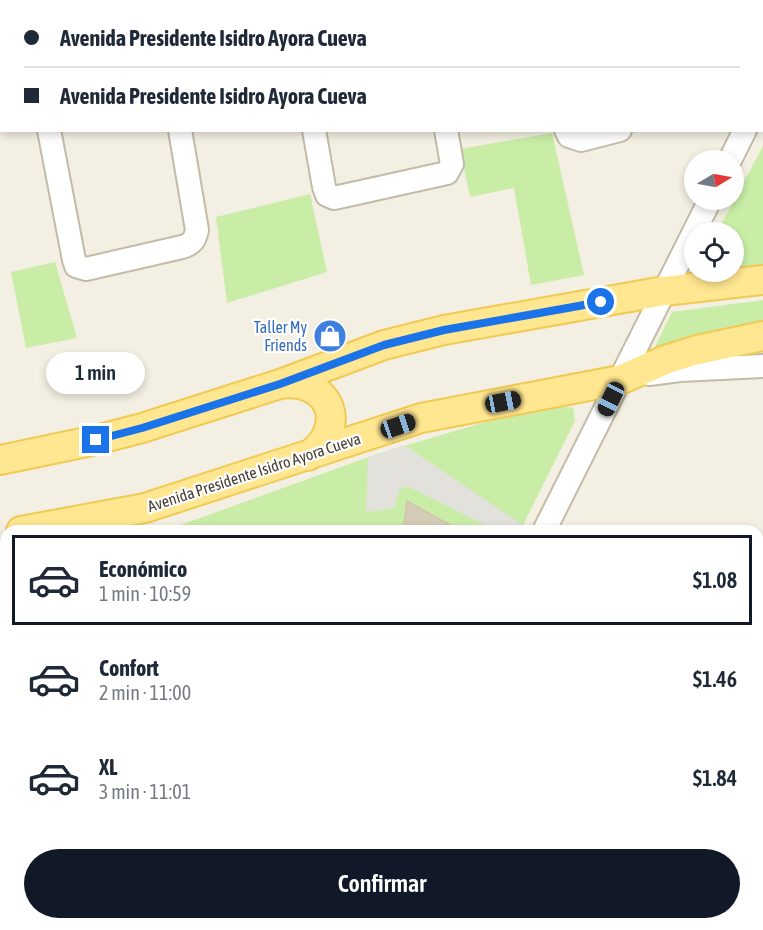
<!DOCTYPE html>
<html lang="es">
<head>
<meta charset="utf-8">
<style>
  body { margin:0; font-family:"Asap Condensed",sans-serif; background:#f2f2f3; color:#1f2937; height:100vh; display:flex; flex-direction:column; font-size:22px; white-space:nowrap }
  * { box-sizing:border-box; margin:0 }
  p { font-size:20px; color:#747a83 }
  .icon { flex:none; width:33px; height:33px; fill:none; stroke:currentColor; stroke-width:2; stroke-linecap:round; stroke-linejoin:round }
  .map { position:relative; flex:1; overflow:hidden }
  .sheet { position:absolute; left:0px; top:525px; width:764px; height:405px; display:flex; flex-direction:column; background:#fff; border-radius:18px 18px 0 0; box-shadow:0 3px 9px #0003 }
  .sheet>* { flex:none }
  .top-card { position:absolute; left:0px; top:0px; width:764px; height:132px; box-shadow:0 3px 9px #0003; display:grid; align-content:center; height:132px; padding:0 24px; background:#fff }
  .needle { width:39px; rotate:80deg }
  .buttons { position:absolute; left:684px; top:150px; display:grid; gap:12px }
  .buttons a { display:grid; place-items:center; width:60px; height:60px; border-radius:50%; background:#fff; box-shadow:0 3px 9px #0003; font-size:30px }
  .end { position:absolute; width:27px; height:27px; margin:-14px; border:8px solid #1a73e8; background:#fff; box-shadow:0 0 0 3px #fff }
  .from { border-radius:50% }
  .bubble { position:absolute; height:42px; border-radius:21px; background:#fff; box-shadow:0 3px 9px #0003; font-size:20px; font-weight:600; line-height:42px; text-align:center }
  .car { position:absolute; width:18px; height:36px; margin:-18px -9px; border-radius:8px; box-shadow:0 0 4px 2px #0007; background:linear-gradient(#222 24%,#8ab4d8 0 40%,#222 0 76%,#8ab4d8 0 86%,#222 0) }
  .top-card b { display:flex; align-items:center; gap:21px; height:57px; font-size:22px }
  .top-card b+b { border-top:2px solid #e0e1e3 }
  .top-card i { width:15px; height:15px; background:#1f2937 }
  ul { padding:10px 0 0; list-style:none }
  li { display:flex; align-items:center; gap:18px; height:90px; margin:0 12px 9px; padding:0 12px; border:3px solid transparent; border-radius:0px }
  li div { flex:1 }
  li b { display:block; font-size:22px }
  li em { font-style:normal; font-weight:600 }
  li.on { border-color:#111827 }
  li>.icon { width:54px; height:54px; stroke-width:1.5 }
  .cta { display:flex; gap:12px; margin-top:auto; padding:12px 24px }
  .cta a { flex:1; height:69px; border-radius:36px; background:#111827; color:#fff; font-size:24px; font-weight:600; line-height:69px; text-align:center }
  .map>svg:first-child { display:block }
  .green { fill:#c9eda6 }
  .parking { fill:#e3e1dc }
  .building { fill:#d5ccb7; stroke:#d1c4a9; stroke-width:1.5 }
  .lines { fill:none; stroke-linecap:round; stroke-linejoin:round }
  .minor-casing { stroke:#c2bba7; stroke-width:26 }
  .major-casing { stroke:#f0ca54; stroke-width:32 }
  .minor { stroke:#fff; stroke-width:22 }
  .major { stroke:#ffe690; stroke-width:28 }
  .route { stroke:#1a73e8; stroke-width:8 }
  .labels { text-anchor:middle; stroke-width:4.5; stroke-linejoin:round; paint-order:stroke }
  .shop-label { font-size:16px; fill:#366cbe; stroke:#fff; text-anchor:end }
  .street-label { font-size:16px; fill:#453f32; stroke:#fff }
</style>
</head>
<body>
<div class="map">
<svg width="763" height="930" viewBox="0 0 763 930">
  <rect width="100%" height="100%" fill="#f3efe2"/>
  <path class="green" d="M552 133 584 275 531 285 514 188 470 197 460 149Z
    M763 146V265L734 270V232H717Z
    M310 194 327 272 227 303 216 217Z
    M55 262 77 338 26 348 11 272Z
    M763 300V327L647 363 672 312Z
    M554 404 573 408 575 421 520 531H164L377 454 540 406Z
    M6 622V683L0 679V624Z"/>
  <path class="parking" d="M404 445 523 525 520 531H497L409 487 400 488 394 508 366 512 368 457Z"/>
  <path class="building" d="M407 501 461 531H403Z"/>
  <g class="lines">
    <defs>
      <path id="minor" d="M24 0V2
        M156 0 157 2
        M290 0 291 2
        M423 0V2
        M543 0 544 2
        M663 0 664 2
        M762 97 763 95
        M49 130 74 260 76 266 86 269 182 247C192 244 195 240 197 230L180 130
        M314 130 324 187 327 195 334 198 447 173 452 164 446 130
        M566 130 569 136 581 140 620 130
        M730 160 745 130
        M649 374 680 370 763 366
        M544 531 710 200
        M48 930 51 924
        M192 930 195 924
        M342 930 345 924
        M471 930 474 924"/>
      <path id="major" d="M280 384C330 377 350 427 308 456
        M0 460 96 440 142 428 280 384 384 345 444 330 664 291 763 280
        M21 531 145 508 421 418 620 380 665 360 697 350 763 336"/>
    </defs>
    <use href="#minor" class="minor-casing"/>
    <use href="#major" class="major-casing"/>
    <use href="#minor" class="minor"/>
    <use href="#major" class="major"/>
  </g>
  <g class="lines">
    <path class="route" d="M96 440 142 428 280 384 384 345 444 330 601 302"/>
  </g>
  <defs>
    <symbol id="shop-disc" viewBox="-11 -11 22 22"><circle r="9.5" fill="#3f7fe0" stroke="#fff"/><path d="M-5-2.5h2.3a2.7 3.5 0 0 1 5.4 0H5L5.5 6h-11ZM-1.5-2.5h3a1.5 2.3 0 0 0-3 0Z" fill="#fff"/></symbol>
  </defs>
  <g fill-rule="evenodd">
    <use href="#shop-disc" x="311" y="317" width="38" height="38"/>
  </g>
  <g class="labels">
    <g class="shop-label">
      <text x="307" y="333">Taller My<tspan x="307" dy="18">Friends</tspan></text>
    </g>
    <g class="street-label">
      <text transform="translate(254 472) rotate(-18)" y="6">Avenida Presidente Isidro Ayora Cueva</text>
    </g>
  </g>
</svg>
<div class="buttons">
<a><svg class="needle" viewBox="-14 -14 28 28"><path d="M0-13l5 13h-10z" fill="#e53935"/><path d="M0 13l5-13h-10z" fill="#747a83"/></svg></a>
<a><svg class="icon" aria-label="locate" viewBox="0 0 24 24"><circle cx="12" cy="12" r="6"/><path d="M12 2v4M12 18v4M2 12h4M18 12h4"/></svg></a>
</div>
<i class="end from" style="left:601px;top:302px"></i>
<i class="end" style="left:96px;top:440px"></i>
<div class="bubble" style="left:46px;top:352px;width:99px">1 min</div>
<i class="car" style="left:611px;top:399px;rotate:206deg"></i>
<i class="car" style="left:503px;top:402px;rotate:79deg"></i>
<i class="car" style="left:398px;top:426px;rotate:71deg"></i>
<div class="top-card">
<b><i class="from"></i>Avenida Presidente Isidro Ayora Cueva</b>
<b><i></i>Avenida Presidente Isidro Ayora Cueva</b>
</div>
<section class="sheet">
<ul>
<li class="on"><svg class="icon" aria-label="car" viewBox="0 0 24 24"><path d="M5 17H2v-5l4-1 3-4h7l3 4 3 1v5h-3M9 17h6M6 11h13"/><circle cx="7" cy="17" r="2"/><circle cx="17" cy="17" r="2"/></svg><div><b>Económico</b><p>1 min · 10:59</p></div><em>$1.08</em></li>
<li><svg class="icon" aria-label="car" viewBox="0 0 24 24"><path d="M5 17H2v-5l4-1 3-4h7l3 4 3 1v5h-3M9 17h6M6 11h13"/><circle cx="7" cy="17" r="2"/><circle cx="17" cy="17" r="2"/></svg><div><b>Confort</b><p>2 min · 11:00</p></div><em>$1.46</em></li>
<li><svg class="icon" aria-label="car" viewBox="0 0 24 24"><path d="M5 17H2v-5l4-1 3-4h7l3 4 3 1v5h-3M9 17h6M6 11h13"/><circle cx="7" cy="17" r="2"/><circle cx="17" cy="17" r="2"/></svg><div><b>XL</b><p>3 min · 11:01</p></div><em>$1.84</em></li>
</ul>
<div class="cta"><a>Confirmar</a></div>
</section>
</div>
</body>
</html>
